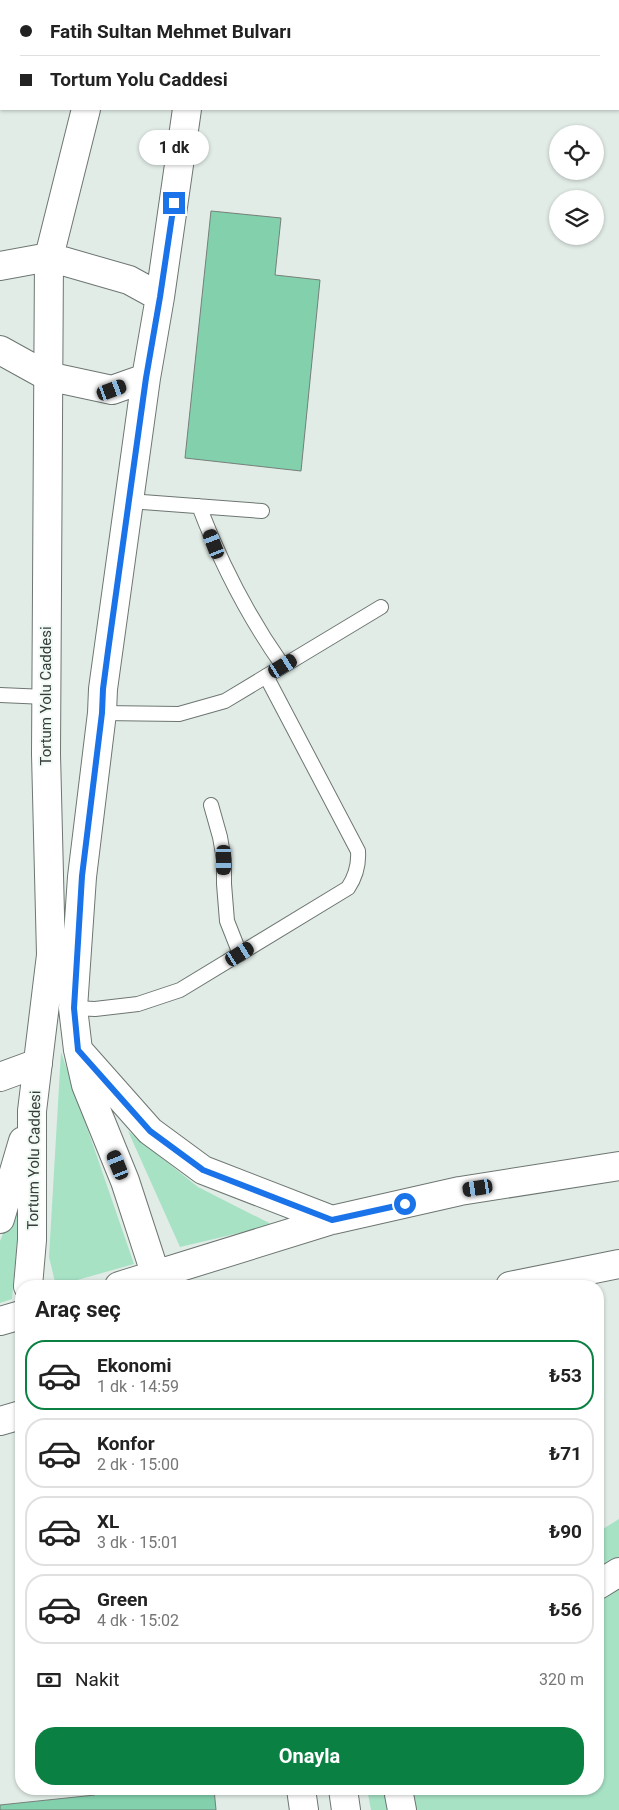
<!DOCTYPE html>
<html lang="tr">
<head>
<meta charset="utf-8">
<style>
  body { margin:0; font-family:Roboto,sans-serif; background:#f2f2f2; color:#222; height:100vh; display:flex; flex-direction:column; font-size:19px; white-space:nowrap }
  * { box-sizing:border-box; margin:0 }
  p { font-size:16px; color:#767676 }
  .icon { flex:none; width:28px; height:28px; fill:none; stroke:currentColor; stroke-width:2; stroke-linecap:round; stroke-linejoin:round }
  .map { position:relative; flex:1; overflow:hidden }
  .side { position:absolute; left:15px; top:1280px; width:589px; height:515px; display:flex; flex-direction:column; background:#fff; border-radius:20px; box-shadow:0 1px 4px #0004 }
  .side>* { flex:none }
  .guide { position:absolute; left:0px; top:0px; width:620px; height:110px; box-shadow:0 1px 4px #0004; display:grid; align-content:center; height:110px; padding:0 20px; background:#fff }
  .controls { position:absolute; left:549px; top:125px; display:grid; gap:10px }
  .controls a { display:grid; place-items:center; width:55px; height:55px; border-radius:50%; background:#fff; box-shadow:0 1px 4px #0004; font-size:25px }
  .end { position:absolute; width:22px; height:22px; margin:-11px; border:6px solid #1a73e8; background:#fff; box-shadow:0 0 0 2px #fff }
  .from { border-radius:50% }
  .bubble { position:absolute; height:35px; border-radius:18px; background:#fff; box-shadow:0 1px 4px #0004; font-size:16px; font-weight:700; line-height:35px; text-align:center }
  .car { position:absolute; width:15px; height:30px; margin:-15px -8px; border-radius:6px; box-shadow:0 0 4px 1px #0007; background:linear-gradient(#222 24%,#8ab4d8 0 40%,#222 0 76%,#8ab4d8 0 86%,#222 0) }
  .guide b { display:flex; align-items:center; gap:18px; height:48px; font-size:19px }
  .guide b+b { border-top:1px solid #e0e0e0 }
  .guide i { width:12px; height:12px; background:#222 }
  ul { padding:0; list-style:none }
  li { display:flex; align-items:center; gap:15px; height:70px; margin:0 10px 8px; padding:0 10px; border:2px solid #e0e0e0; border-radius:20px }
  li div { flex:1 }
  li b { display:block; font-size:19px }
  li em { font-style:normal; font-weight:700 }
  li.on { border-color:#0b8043 }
  li>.icon { width:45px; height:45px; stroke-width:1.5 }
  h2 { padding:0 20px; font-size:22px; line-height:60px }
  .pay { display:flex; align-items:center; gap:12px; height:55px; padding:0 20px; font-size:19px }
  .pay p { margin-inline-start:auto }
  .action { display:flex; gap:10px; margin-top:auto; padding:10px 20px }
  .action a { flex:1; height:58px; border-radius:20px; background:#0b8043; color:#fff; font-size:20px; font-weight:700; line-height:58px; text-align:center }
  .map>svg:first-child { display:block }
  .green { fill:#a7e2c5 }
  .building { fill:#82d0ac; stroke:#767f7a }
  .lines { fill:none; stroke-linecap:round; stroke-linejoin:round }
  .lane-casing { stroke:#6d7671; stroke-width:16 }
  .street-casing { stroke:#6d7671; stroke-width:30 }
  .secondary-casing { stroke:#6d7671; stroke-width:30 }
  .highway-casing { stroke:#6d7671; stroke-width:30 }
  .lane { stroke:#fff; stroke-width:14 }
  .street { stroke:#fff; stroke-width:28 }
  .secondary { stroke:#fff; stroke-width:28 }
  .highway { stroke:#fff; stroke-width:28 }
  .route { stroke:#1a73e8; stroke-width:6 }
  .labels { text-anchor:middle; stroke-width:4; stroke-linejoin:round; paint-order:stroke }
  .street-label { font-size:15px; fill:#373b39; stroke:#f0faf4 }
</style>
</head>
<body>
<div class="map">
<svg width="619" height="1810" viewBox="0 0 619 1810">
  <rect width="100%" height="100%" fill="#e2ece7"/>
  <path class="green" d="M61 1052 134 1264 56 1286 49 1257Z
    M128 1131 198 1187 273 1225 180 1247Z
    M22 1186 12 1299 0 1303V1241Z
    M619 1519V1810H371L367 1789H598V1532Z"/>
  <path class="building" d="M211 211 281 218 275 275 320 280 301 471 185 458Z
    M94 1789H214L216 1810H0V1805L95 1795Z"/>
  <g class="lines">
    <defs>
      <path id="lane" d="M129 501 262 511
        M199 506C221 564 247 615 283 666
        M0 695 46 697
        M102 713 179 714 225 701 381 607
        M211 805 220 837 224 860V884L227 921 240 954
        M73 1008 95 1009 138 1004 180 990 348 888C356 876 359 865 358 851L266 676"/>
      <path id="street" d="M35 1 36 0
        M0 30 1 29
        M0 1077 38 1063
        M598 1585 619 1572
        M398 1789 402 1810"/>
      <path id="secondary" d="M0 266 49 257
        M0 350 47 376
        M301 1789 304 1810
        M343 1789 346 1810"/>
      <path id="highway" d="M113 1V0
        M202 1V0
        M49 257 129 280 160 297
        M47 376 112 390 146 378
        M79 1051 150 1131 203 1170 332 1220
        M0 1219 23 1141
        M28 1286 32 1240V1111L51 955 46 754 49 257 86 109
        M119 1286 332 1220 460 1191 619 1166
        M161 1286 156 1276 125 1181 86 1085 78 1050 73 1008 82 877 102 713 103 689 146 378 160 297 187 109
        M510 1286 619 1264
        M0 1321 21 1315
        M0 1421 21 1415"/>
    </defs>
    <use href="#lane" class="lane-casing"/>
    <use href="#street" class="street-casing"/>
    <use href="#secondary" class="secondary-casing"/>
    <use href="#highway" class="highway-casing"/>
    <use href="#lane" class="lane"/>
    <use href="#street" class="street"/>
    <use href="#secondary" class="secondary"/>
    <use href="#highway" class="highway"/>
  </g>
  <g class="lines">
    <path class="route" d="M174 203 160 297 146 378 108 651 103 689 102 713 82 876 74 1008 78 1050 150 1131 203 1170 332 1220 405 1204"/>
  </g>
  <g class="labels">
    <g class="street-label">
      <text transform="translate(46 696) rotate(-90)" y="5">Tortum Yolu Caddesi</text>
      <text transform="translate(34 1160) rotate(-89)" y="5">Tortum Yolu Caddesi</text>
    </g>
  </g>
</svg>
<div class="controls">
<a><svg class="icon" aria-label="locate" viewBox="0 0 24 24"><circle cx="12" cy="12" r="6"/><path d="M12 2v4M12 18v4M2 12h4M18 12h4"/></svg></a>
<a><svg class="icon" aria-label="layers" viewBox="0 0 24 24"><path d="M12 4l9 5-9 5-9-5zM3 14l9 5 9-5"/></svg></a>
</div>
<i class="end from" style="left:405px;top:1204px"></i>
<i class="end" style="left:174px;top:203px"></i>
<div class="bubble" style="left:139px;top:130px;width:70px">1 dk</div>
<i class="car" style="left:112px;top:390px;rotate:70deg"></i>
<i class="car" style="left:214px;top:544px;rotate:339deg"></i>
<i class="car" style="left:283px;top:666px;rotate:59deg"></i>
<i class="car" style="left:224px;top:860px;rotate:180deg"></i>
<i class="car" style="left:240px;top:954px;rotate:58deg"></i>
<i class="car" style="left:118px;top:1165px;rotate:338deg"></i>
<i class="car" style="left:478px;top:1188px;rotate:261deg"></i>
<div class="guide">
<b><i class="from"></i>Fatih Sultan Mehmet Bulvarı</b>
<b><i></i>Tortum Yolu Caddesi</b>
</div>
<section class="side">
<h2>Araç seç</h2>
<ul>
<li class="on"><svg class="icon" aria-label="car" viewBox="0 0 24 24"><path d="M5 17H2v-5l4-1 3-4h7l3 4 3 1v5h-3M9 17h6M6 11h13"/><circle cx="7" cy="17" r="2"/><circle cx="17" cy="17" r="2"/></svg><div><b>Ekonomi</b><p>1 dk · 14:59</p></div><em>₺53</em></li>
<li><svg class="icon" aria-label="car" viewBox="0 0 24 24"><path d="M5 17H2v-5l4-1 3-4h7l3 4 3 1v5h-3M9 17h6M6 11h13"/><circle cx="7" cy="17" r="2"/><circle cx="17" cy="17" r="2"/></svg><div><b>Konfor</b><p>2 dk · 15:00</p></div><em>₺71</em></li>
<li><svg class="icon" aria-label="car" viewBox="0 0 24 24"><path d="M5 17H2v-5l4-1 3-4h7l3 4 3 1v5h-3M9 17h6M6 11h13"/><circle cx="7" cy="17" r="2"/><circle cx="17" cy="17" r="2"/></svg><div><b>XL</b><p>3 dk · 15:01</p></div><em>₺90</em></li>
<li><svg class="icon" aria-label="car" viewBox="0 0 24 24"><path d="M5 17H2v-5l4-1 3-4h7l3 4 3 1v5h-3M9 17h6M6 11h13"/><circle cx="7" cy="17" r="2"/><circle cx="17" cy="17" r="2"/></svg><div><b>Green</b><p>4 dk · 15:02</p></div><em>₺56</em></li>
</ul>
<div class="pay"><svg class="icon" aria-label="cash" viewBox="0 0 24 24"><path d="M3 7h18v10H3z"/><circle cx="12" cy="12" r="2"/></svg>Nakit<p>320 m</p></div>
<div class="action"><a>Onayla</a></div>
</section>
</div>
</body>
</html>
